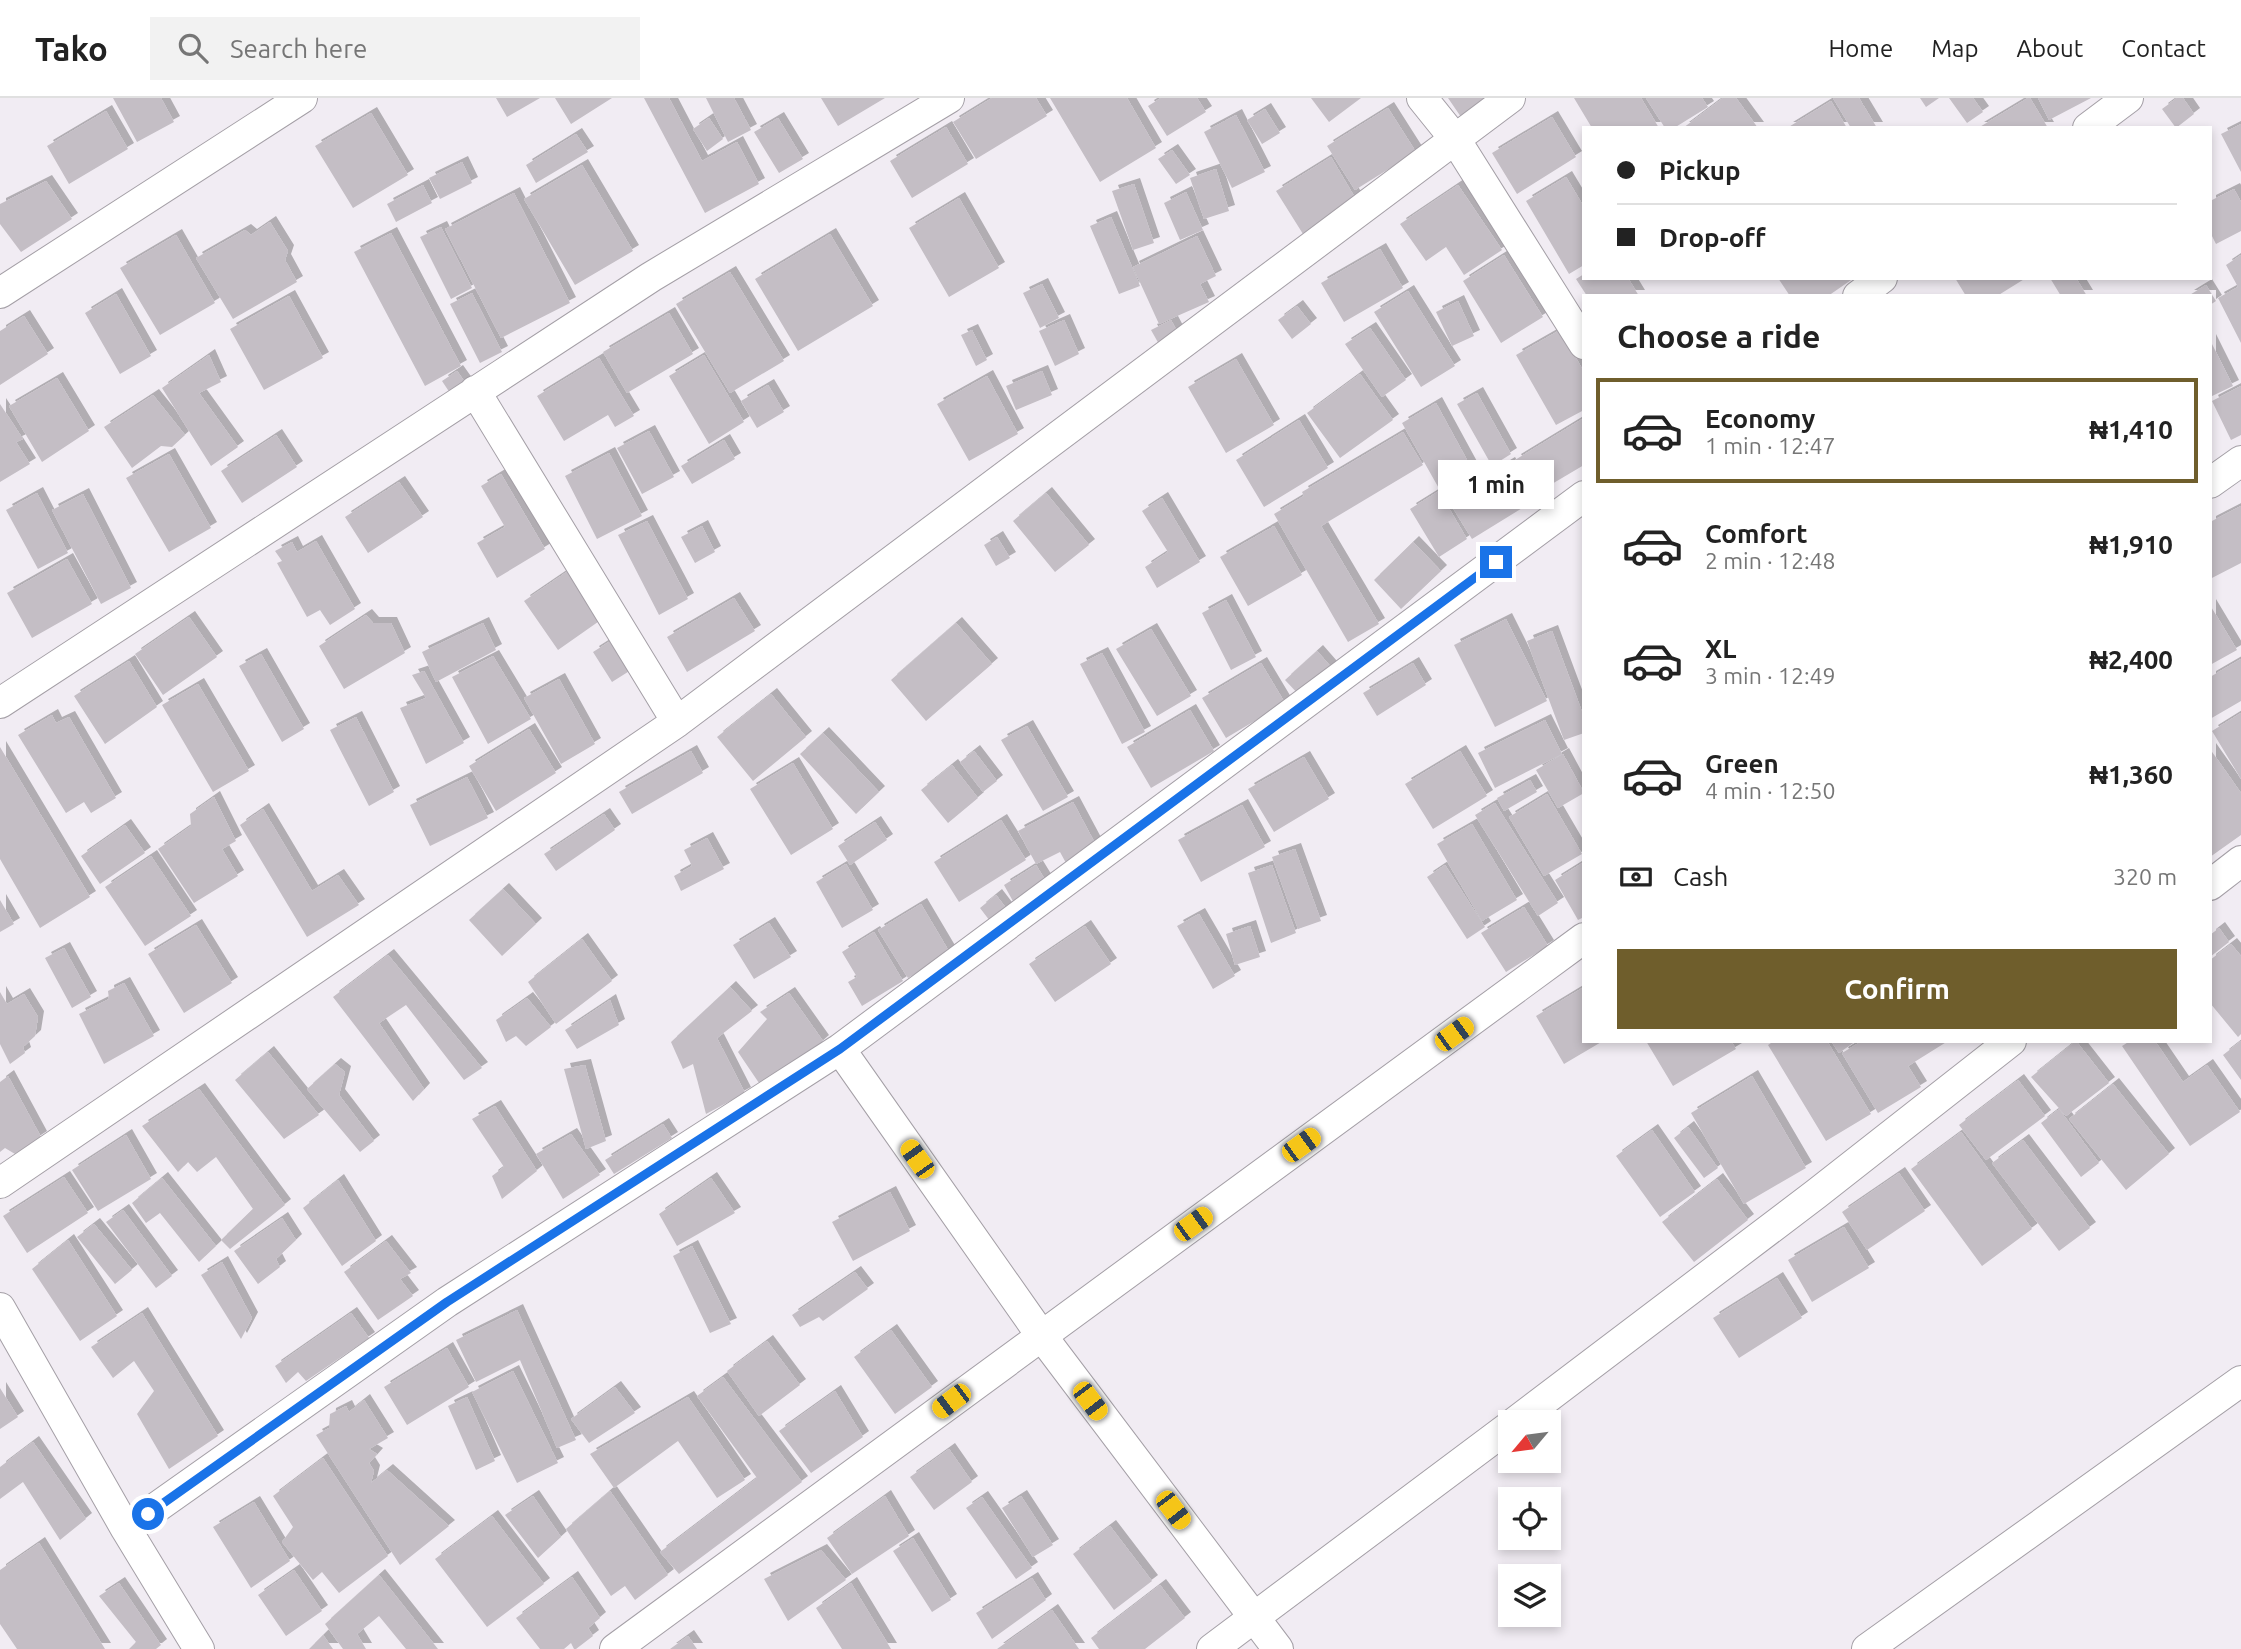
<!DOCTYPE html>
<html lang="en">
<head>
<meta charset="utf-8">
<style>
  body { margin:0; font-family:Ubuntu,sans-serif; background:#f2f2f2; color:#222; height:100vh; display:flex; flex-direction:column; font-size:26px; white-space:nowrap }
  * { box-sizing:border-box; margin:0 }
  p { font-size:23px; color:#767676 }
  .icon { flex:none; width:38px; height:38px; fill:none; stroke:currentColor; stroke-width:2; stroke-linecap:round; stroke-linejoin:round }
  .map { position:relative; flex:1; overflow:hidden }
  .panel { position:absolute; left:1582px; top:196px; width:630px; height:749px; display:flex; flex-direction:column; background:#fff; border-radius:0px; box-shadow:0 4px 10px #0003 }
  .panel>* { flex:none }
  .banner { position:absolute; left:1582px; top:28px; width:630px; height:154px; border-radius:0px; box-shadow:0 4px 10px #0003; display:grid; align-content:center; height:154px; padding:0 35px; background:#fff }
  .needle { width:46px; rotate:241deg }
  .buttons { position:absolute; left:1498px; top:1312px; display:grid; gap:14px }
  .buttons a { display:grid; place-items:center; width:63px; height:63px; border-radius:0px; background:#fff; box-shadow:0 4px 10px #0003; font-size:35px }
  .end { position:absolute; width:32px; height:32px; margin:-16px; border:9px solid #1a73e8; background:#fff; box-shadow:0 0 0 4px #fff }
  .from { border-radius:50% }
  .bubble { position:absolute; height:49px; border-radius:0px; background:#fff; box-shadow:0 4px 10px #0003; font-size:23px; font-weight:700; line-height:49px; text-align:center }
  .car { position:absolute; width:21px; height:42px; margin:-21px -10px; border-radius:9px; box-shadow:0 0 5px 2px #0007; background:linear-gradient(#f5c518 24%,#345 0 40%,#f5c518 0 76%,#345 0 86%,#f5c518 0) }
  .banner b { display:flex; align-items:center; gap:24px; height:66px; font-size:26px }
  .banner b+b { border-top:2px solid #e0e0e0 }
  .banner i { width:18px; height:18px; background:#222 }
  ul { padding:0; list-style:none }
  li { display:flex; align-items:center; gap:21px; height:105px; margin:0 14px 10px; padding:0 21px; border:4px solid transparent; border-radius:0px }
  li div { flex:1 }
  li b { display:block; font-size:26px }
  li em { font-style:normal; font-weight:700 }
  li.current { border-color:#6f5e2c }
  li>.icon { width:63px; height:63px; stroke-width:1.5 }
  h2 { padding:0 35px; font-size:32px; line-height:84px }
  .pay { display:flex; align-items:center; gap:18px; height:77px; padding:0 35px; font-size:26px }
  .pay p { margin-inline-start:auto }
  .cta { display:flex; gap:14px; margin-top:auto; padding:14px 35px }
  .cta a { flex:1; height:80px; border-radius:0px; background:#6f5e2c; color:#fff; font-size:28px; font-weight:700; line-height:80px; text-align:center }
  header { display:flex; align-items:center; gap:42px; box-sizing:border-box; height:98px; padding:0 35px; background:#fff; border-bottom:2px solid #e0e0e0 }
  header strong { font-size:33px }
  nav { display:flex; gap:38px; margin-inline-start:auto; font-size:24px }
  .search { width:490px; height:63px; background:#f2f2f2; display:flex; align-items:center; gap:18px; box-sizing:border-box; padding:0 24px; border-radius:0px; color:#767676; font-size:26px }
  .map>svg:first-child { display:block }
  .building { fill:#c4bec5; filter:url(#shadow) }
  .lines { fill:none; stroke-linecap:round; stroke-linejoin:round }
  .street-casing { stroke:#a49fa6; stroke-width:32 }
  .street { stroke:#fff; stroke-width:30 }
  .route { stroke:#1a73e8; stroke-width:9 }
</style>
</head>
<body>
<header>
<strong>Tako</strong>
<div class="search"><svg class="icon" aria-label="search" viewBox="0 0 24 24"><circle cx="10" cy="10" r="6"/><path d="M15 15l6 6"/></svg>Search here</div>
<nav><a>Home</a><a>Map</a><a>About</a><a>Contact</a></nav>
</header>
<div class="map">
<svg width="2241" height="1551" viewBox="0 0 2241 1551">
  <defs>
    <filter id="shadow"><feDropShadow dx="6" dy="-6" stdDeviation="0" flood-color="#0004"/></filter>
  </defs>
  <rect width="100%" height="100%" fill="#f1ecf3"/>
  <path class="building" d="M113 0H161L174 24 137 44Z
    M496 0H540L507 19Z
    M555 0H612L571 26Z
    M644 0H669L702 63 737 44 759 86 705 115Z
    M706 0H734L751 32 728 44Z
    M821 0H885L838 28Z
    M992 0H1036L1047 18 976 61 953 24Z
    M1050 0H1127L1156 50 1100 84Z
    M1161 0H1197L1206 14 1167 38 1148 8Z
    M1311 0H1361L1329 24Z
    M1448 0H1489L1461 19Z
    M1574 0H1641L1659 30H1592Z
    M1646 0H1702L1708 9 1674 30H1665Z
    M1723 0H1736L1758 30H1683Z
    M1833 0H1859L1877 30H1851Z
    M1920 0H1939L1926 9Z
    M1949 0H1973L1983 14 1967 25Z
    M2028 0H2030L2048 30H1978Z
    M2038 0H2091L2049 22Z
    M2177 0H2183L2194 16 2176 30 2162 11Z
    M1831 3 1847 30H1787Z
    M1388 10 1416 54 1355 92 1327 48Z
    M1265 11 1280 35 1262 46 1247 22Z
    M106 13 128 51 69 86 47 48Z
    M371 15 408 77 353 110 315 48Z
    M1236 17 1265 74 1232 90 1204 34Z
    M1552 19 1576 59 1517 96 1492 55Z
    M709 20 723 41 707 53 693 31Z
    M778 20 803 61 779 75 754 34Z
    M2241 26V74L2221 36Z
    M946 29 968 66 912 100 890 63Z
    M576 36 588 54 536 85 526 67Z
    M1172 52 1190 77 1176 86 1158 61Z
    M1331 59 1357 103 1303 136 1276 93Z
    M462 64 472 85 440 101 429 80Z
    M582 67 633 153 575 187 524 101Z
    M1216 71 1229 113 1204 121 1190 80Z
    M1566 79 1584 109V167L1569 176 1526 103Z
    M46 83 72 121 21 154 0 126V106Z
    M1134 86 1154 145 1133 152 1112 93Z
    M423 87 432 105 396 124 387 106Z
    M1458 87 1502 152 1464 177 1446 149 1426 163 1400 126Z
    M2234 91 2241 104V133L2216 146 2210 134V103Z
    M1186 94 1203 132 1180 142 1164 105Z
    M514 95 570 205 501 240 445 131Z
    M959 100 999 170 949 199 909 130Z
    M1111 119 1140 188 1119 196 1090 128Z
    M270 124 288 153 285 162 297 184 233 221 196 160 245 132 251 137Z
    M441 129 472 190 451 201 420 139Z
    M391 135 461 268 425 288 354 154Z
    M830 136 873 208 798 253 755 181Z
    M176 137 215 205 160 237 120 170Z
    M1197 138 1216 178 1200 186 1209 204 1159 226 1133 169Z
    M1380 151 1403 190 1344 224 1321 185Z
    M1504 157 1543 219 1501 245 1463 183Z
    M2241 157V245L2218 200 2238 189 2226 167Z
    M730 174 784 263 730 295 676 206Z
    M1584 176V180H1628L1639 198H1587L1576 181Z
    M1778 180H1854L1828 198H1790Z
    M1955 180H2026L1997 198H1966Z
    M2050 180H2076L2087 198H2061Z
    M1042 186 1059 220 1040 230 1023 195Z
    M2206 187 2216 203 2210 207V198H2188Z
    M1408 193 1455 268 1421 289 1374 214Z
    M472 195 502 254 480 265 450 206Z
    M116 196 151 258 120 276 85 215Z
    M289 198 323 260 264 292 230 231Z
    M1458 203 1474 238 1452 248 1436 214Z
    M1297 208 1311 226 1292 241 1278 222Z
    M669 215 693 256 627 295 603 254Z
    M24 218 48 256 0 287V233Z
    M1064 222 1079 256 1055 268 1039 233Z
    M1171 222 1180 239 1160 248 1151 232Z
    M1370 230 1406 282 1382 299 1345 246Z
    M972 232 987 262 976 268 961 237Z
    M1560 232 1584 274V312L1556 327 1516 257Z
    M2210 242 2233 288 2210 299Z
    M209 257 221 284 199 295 238 349 211 368 162 290Z
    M704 257 744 324 709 346 669 278Z
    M599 260 634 318 615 329 608 317 564 343 537 298Z
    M1236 261 1274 327 1226 355 1188 289Z
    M457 273 469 290 454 301 442 283Z
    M1042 273 1052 297 1016 312 1006 288Z
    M1360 276 1393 322 1340 360 1307 315Z
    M987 278 1018 336 969 363 937 306Z
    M57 280 89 333 42 364 9 308Z
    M768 287 784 314 757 330 741 303Z
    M2241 288V337L2231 342 2212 303Z
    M1477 295 1511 356 1492 368 1457 306Z
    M153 297 185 337 172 349 161 348 132 370 104 329Z
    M1436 305 1473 373 1441 394 1402 325Z
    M0 306 23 341 16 344 30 366 0 384Z
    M1584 320V367L1535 396 1515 362Z
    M1299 322 1328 370 1264 409 1236 362Z
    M649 333 674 379 642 396 617 350Z
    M1403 334 1423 367 1321 428 1379 526 1348 544 1274 416 1304 398 1302 394Z
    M276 337 297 369 242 405 221 373Z
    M724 342 735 361 692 386 681 368Z
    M609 355 642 418 597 441 565 378Z
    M169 356 211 430 169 454 126 380Z
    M1509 365 1532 404 1472 441 1448 402Z
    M501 376 545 451 497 480 477 445 505 429 481 388Z
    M399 384 423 419 368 455 345 419Z
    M1439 393 1467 441 1439 459 1410 411Z
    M37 395 68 455 38 471 6 412Z
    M1046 395 1089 447 1055 474 1013 423Z
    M83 396 131 490 101 506 52 412Z
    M1162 400 1200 464 1157 490 1145 469 1168 454 1142 413Z
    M2241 408V465L2210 481V424Z
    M647 423 688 501 659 517 618 437Z
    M702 428 715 454 695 465 681 439Z
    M1274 428 1302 477 1248 508 1220 459Z
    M997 439 1010 460 996 468 984 447Z
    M316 443 355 511 330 527 320 512 307 519 277 465 282 463 275 453 292 444 297 454Z
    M1413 444 1441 473 1401 511 1374 482Z
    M67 461 92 506 32 540 7 495Z
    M571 471 605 519 558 552 524 503Z
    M734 500 755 533 687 574 667 539Z
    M1226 502 1256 559 1231 572 1202 515Z
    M2210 507 2237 552 2210 567Z
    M366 517 373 525H391L405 555 344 591 319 548Z
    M189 519 217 559 163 597 135 556Z
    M1506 521 1547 603 1495 629 1454 547Z
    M483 525 496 552 436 584 422 554Z
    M956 525 992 566 926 623 891 582Z
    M1151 531 1191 598 1157 618 1116 551Z
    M1552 533 1584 619V635L1564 642 1527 543Z
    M612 542 631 572 612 584 593 554Z
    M1317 553 1331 569 1300 598 1285 582Z
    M1102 555 1145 634 1122 646 1080 566Z
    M261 556 304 631 282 644 239 568Z
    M493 558 531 621 488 646 452 579Z
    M2241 561V603L2210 621V579Z
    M129 563 157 609 105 646 74 598Z
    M1261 565 1285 605 1226 640 1202 600Z
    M1413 565 1426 587 1377 618 1363 595Z
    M424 573 464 645 426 666 400 610 426 600 412 577Z
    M559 581 595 646 561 666 524 600Z
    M198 586 249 673 213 694 162 607Z
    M771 596 806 639 753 683 717 639Z
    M1190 612 1214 653 1151 690 1127 649Z
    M2241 615V681L2212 633Z
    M52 617 56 625 69 619 116 700 91 715 84 704 66 715 18 637Z
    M356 619 394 694 369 708 330 632Z
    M1545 622 1562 656 1495 690 1478 655Z
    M1027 628 1068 699 1043 713 1001 642Z
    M529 631 556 675 496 713 469 668Z
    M823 635 879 694 856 716 800 656Z
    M0 649 90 799 40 830 0 761Z
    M2210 651 2241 695V737L2210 759Z
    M691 653 703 675 632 716 619 694Z
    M974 653 997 683 983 694 960 664Z
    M1460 653 1487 698 1433 731 1405 686Z
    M1563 656 1584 695 1558 710 1536 672Z
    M1304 659 1329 701 1274 734 1248 691Z
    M793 665 833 731 791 757 750 691Z
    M952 667 978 700 948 725 921 692Z
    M467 679 488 720 430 748 410 707Z
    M1530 682 1537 694 1504 713 1497 700Z
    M1547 696 1582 756 1544 778 1509 719Z
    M214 699 236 743 222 751 238 778 194 805 158 751 191 728 190 716Z
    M1073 704 1097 749 1066 765 1060 754 1036 766 1018 733Z
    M1495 705 1558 805 1538 818 1475 717Z
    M1242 707 1265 749 1201 784 1178 742Z
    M263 711 312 793 338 777 359 807 307 839 240 727Z
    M604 716 615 732 556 773 544 756Z
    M1001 722 1026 762 959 804 934 764Z
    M875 724 887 742 850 767 838 748Z
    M1472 726 1517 802 1482 823 1437 746Z
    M125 727 145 755 100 786 81 758Z
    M707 740 724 771 681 793 674 778 692 768 684 752Z
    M1295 751 1321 823 1298 831 1272 759Z
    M151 758 191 818 145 848 105 789Z
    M1584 764V819L1578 822 1555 782Z
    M846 766 873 812 842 830 816 784Z
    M1036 767 1047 785 1014 805 1004 787Z
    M1272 767 1296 835 1271 845 1248 775Z
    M1445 767 1485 829 1467 841 1427 779Z
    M503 791 536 826 502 858 469 822Z
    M996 797 1009 814 993 827 980 810Z
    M0 802 14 826 0 834Z
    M921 806 950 855 908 880 878 832Z
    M1524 809 1548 848 1506 874 1481 835Z
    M1199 816 1235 878 1213 891 1177 828Z
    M769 825 791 859 754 881 733 847Z
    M196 827 232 885 184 915 148 856Z
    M1085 828 1111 866 1055 904 1029 866Z
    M1250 828 1260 859 1235 867 1226 836Z
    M2219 830 2229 844 2210 859V837Z
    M874 834 903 883 862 908 848 884 857 879 842 854Z
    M582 841 612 883 556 926 528 884Z
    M2231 846 2241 858V936L2238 939 2210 905V862Z
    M64 850 91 899 72 910 45 860Z
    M388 857 482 970 464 982 406 907 379 925 424 991 413 1003 333 899Z
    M124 885 154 938 104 966 79 916 109 901 108 893Z
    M730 889 752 913 717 940 745 995 706 1016 693 966 683 971 671 944Z
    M1584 889V943H1603L1564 966 1536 918Z
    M0 894 7 906 24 896 38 919 35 938 23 949 25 955 10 966 0 946Z
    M789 895 823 943 788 974 759 985 738 954 767 921 760 914Z
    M527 900 551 929 526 948 516 938 506 944 496 922Z
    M610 902 619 927 577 951 565 932Z
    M1646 943H1731L1736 951 1673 988Z
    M1774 943H1827L1871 1016 1826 1043 1768 947Z
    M1831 943H1856L1839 955Z
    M1862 943H1948L1908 968 1921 989 1878 1015 1842 955Z
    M2076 943 2109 985 2066 1018 2031 979Z
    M2130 943H2155L2183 984 2207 967 2240 1014 2190 1048 2122 948Z
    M2241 943V982L2223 957Z
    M268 954 319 1017 284 1041 235 982Z
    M335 966 345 974 339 997 374 1043 360 1054 307 991Z
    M585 967 606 1043 586 1051 564 971Z
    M8 978 41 1039 15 1056 5 1050 0 1054V984Z
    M1752 978 1806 1070 1744 1106 1691 1015Z
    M2018 982 2045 1018 1986 1062 1959 1027Z
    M2113 986 2169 1056 2126 1092 2069 1021Z
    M199 991 285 1107 230 1151 221 1142 253 1111 216 1059 197 1074 188 1064 178 1074 142 1028Z
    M495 1008 537 1073 502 1101 492 1078 504 1069 472 1021Z
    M2059 1011 2099 1065 2081 1079 2041 1025Z
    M663 1026 672 1040 614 1076 605 1062Z
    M1688 1029 1718 1070 1704 1080 1674 1040Z
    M1652 1032 1695 1094 1660 1119 1616 1058Z
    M1961 1034 2032 1131 1982 1168 1911 1071Z
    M571 1036 600 1077 563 1101 536 1056Z
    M126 1037 151 1081 98 1113 72 1072Z
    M2023 1042 2090 1130 2059 1153 1992 1065Z
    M1899 1075 1925 1113 1867 1152 1842 1114Z
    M64 1079 88 1115 27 1155 3 1118Z
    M162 1080 216 1148 199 1164 160 1115 146 1125 132 1105Z
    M711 1080 735 1115 677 1148 659 1116Z
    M1717 1081 1748 1122 1694 1164 1662 1124Z
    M338 1082 376 1143 342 1168 303 1110Z
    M890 1094 910 1133 853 1163 832 1124Z
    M123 1112 172 1178 156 1190 106 1124Z
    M282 1120 296 1142 276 1161 280 1169 258 1186 234 1153Z
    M94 1126 132 1172 115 1186 77 1139Z
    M1844 1129 1869 1170 1812 1204 1788 1162Z
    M68 1142 117 1218 80 1243 32 1171Z
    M386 1143 411 1175 400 1181 413 1198 378 1222 344 1174Z
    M692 1148 731 1226 710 1235 673 1158Z
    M222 1164 252 1220 241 1241 201 1177Z
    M855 1174 868 1191 823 1223 819 1219 800 1229 792 1217Z
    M1777 1180 1802 1220 1739 1260 1713 1220Z
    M517 1212 576 1342 557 1350 520 1262 476 1284 456 1242Z
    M142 1215 218 1338 169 1371 137 1316 154 1293 134 1263 113 1280 91 1249Z
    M351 1215 369 1240 306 1283 298 1274 286 1285 275 1268Z
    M891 1232 932 1289 895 1316 854 1259Z
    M767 1243 800 1287 759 1318 727 1273Z
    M447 1250 469 1289 407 1327 384 1289Z
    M513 1273 558 1365 517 1385 472 1294Z
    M723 1279 802 1384 679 1476 660 1454 757 1380 697 1298Z
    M615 1289 635 1315 589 1345 571 1321Z
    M0 1290 18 1319 0 1331Z
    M835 1293 863 1339 811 1375 779 1333Z
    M467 1299 495 1363 476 1372 448 1308Z
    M688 1299 745 1382 717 1400 678 1343 614 1390 590 1356Z
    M364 1302 388 1340 369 1351 377 1356 369 1365 374 1373 371 1385 387 1372 449 1428 400 1467 316 1337 329 1330 330 1316 346 1308 349 1314Z
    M33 1344 86 1421 60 1442 23 1384 0 1401V1369Z
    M949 1351 972 1384 934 1412 910 1379Z
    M323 1360 388 1458 339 1495 322 1474 313 1482 282 1444 293 1429 273 1398Z
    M610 1393 668 1477 635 1502 625 1488 611 1498 566 1431Z
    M533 1398 561 1439 538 1460 505 1417Z
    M885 1398 909 1438 852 1476 827 1440Z
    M1021 1398 1053 1447 1033 1459 1002 1410Z
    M982 1399 1032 1470 1016 1481 966 1410Z
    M254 1404 290 1463 251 1490 213 1429Z
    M492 1418 544 1486 487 1529 435 1461Z
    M1110 1428 1152 1483 1114 1512 1073 1456Z
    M913 1440 951 1502 932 1514 893 1453Z
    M39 1445 105 1551H17L0 1526V1472Z
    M821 1452 846 1482 788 1523 764 1481Z
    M294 1472 322 1513 286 1538 258 1497Z
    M379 1477 438 1551H406L379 1518 357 1536 366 1551H343L325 1526Z
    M572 1479 600 1520 588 1530 593 1538 576 1551H574L571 1545 564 1551H540L516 1520Z
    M1032 1480 1046 1502 992 1541 976 1515Z
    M119 1485 161 1547 156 1551H129L136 1544 99 1498Z
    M851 1485 891 1551H842L816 1510Z
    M1160 1487 1185 1520 1145 1551H1099L1091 1540Z
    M1052 1512 1079 1551H997Z
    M323 1537 333 1551H309Z
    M688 1538 697 1551H670Z"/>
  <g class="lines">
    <defs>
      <path id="street" d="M1422 0 1455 41 1584 246
        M2088 30 2128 0
        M0 195 302 0
        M1858 198 1882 180
        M475 293 677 624
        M2210 385 2241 363
        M0 605 651 179 949 0
        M2210 787 2241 763
        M840 951 1041 1237 1278 1551
        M0 1085 677 624 1510 0
        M0 1210 126 1431 199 1551
        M1514 1325 1816 1096 2011 943
        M126 1431 447 1204 840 951 1584 398
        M615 1551 1584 840
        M1212 1551 1510 1328
        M1867 1551 2241 1283"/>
    </defs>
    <use href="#street" class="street-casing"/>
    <use href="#street" class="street"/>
  </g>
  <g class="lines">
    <path class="route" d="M148 1416 447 1204 840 951 1496 464"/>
  </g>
</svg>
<div class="buttons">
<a><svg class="needle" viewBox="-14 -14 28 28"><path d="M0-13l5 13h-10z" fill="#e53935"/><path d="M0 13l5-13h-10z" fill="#767676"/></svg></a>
<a><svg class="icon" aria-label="locate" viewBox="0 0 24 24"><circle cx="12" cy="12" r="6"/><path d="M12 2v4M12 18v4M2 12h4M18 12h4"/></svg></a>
<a><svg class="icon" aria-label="layers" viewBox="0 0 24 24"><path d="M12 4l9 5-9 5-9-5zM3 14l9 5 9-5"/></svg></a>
</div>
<i class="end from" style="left:148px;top:1416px"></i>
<i class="end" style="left:1496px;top:464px"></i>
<div class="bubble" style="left:1438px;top:362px;width:116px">1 min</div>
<i class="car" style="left:1454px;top:936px;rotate:54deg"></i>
<i class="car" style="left:1301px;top:1047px;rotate:54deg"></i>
<i class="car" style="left:917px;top:1061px;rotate:325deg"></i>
<i class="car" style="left:1193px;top:1126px;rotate:54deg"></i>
<i class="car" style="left:951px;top:1303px;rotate:233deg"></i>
<i class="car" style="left:1090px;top:1303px;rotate:143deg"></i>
<i class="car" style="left:1173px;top:1412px;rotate:143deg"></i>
<div class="banner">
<b><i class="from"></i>Pickup</b>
<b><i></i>Drop-off</b>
</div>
<section class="panel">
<h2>Choose a ride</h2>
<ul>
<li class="current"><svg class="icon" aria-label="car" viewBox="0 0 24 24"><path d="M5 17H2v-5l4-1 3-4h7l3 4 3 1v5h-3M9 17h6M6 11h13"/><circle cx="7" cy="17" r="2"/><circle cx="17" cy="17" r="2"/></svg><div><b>Economy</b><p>1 min · 12:47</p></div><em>₦1,410</em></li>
<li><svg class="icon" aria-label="car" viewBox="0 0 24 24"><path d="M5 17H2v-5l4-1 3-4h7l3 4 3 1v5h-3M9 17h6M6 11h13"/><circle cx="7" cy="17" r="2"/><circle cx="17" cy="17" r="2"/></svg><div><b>Comfort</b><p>2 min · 12:48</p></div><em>₦1,910</em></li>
<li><svg class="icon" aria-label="car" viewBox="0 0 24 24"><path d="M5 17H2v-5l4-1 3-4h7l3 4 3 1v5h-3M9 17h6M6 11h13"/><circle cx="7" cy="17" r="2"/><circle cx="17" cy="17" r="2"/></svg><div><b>XL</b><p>3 min · 12:49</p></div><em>₦2,400</em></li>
<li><svg class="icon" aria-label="car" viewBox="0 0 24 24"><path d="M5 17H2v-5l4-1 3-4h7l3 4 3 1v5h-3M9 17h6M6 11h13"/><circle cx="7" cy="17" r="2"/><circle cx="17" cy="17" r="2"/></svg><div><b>Green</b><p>4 min · 12:50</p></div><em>₦1,360</em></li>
</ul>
<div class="pay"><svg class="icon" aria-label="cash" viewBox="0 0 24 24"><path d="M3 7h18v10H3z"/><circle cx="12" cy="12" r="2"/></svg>Cash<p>320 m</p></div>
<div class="cta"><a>Confirm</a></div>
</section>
</div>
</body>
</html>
